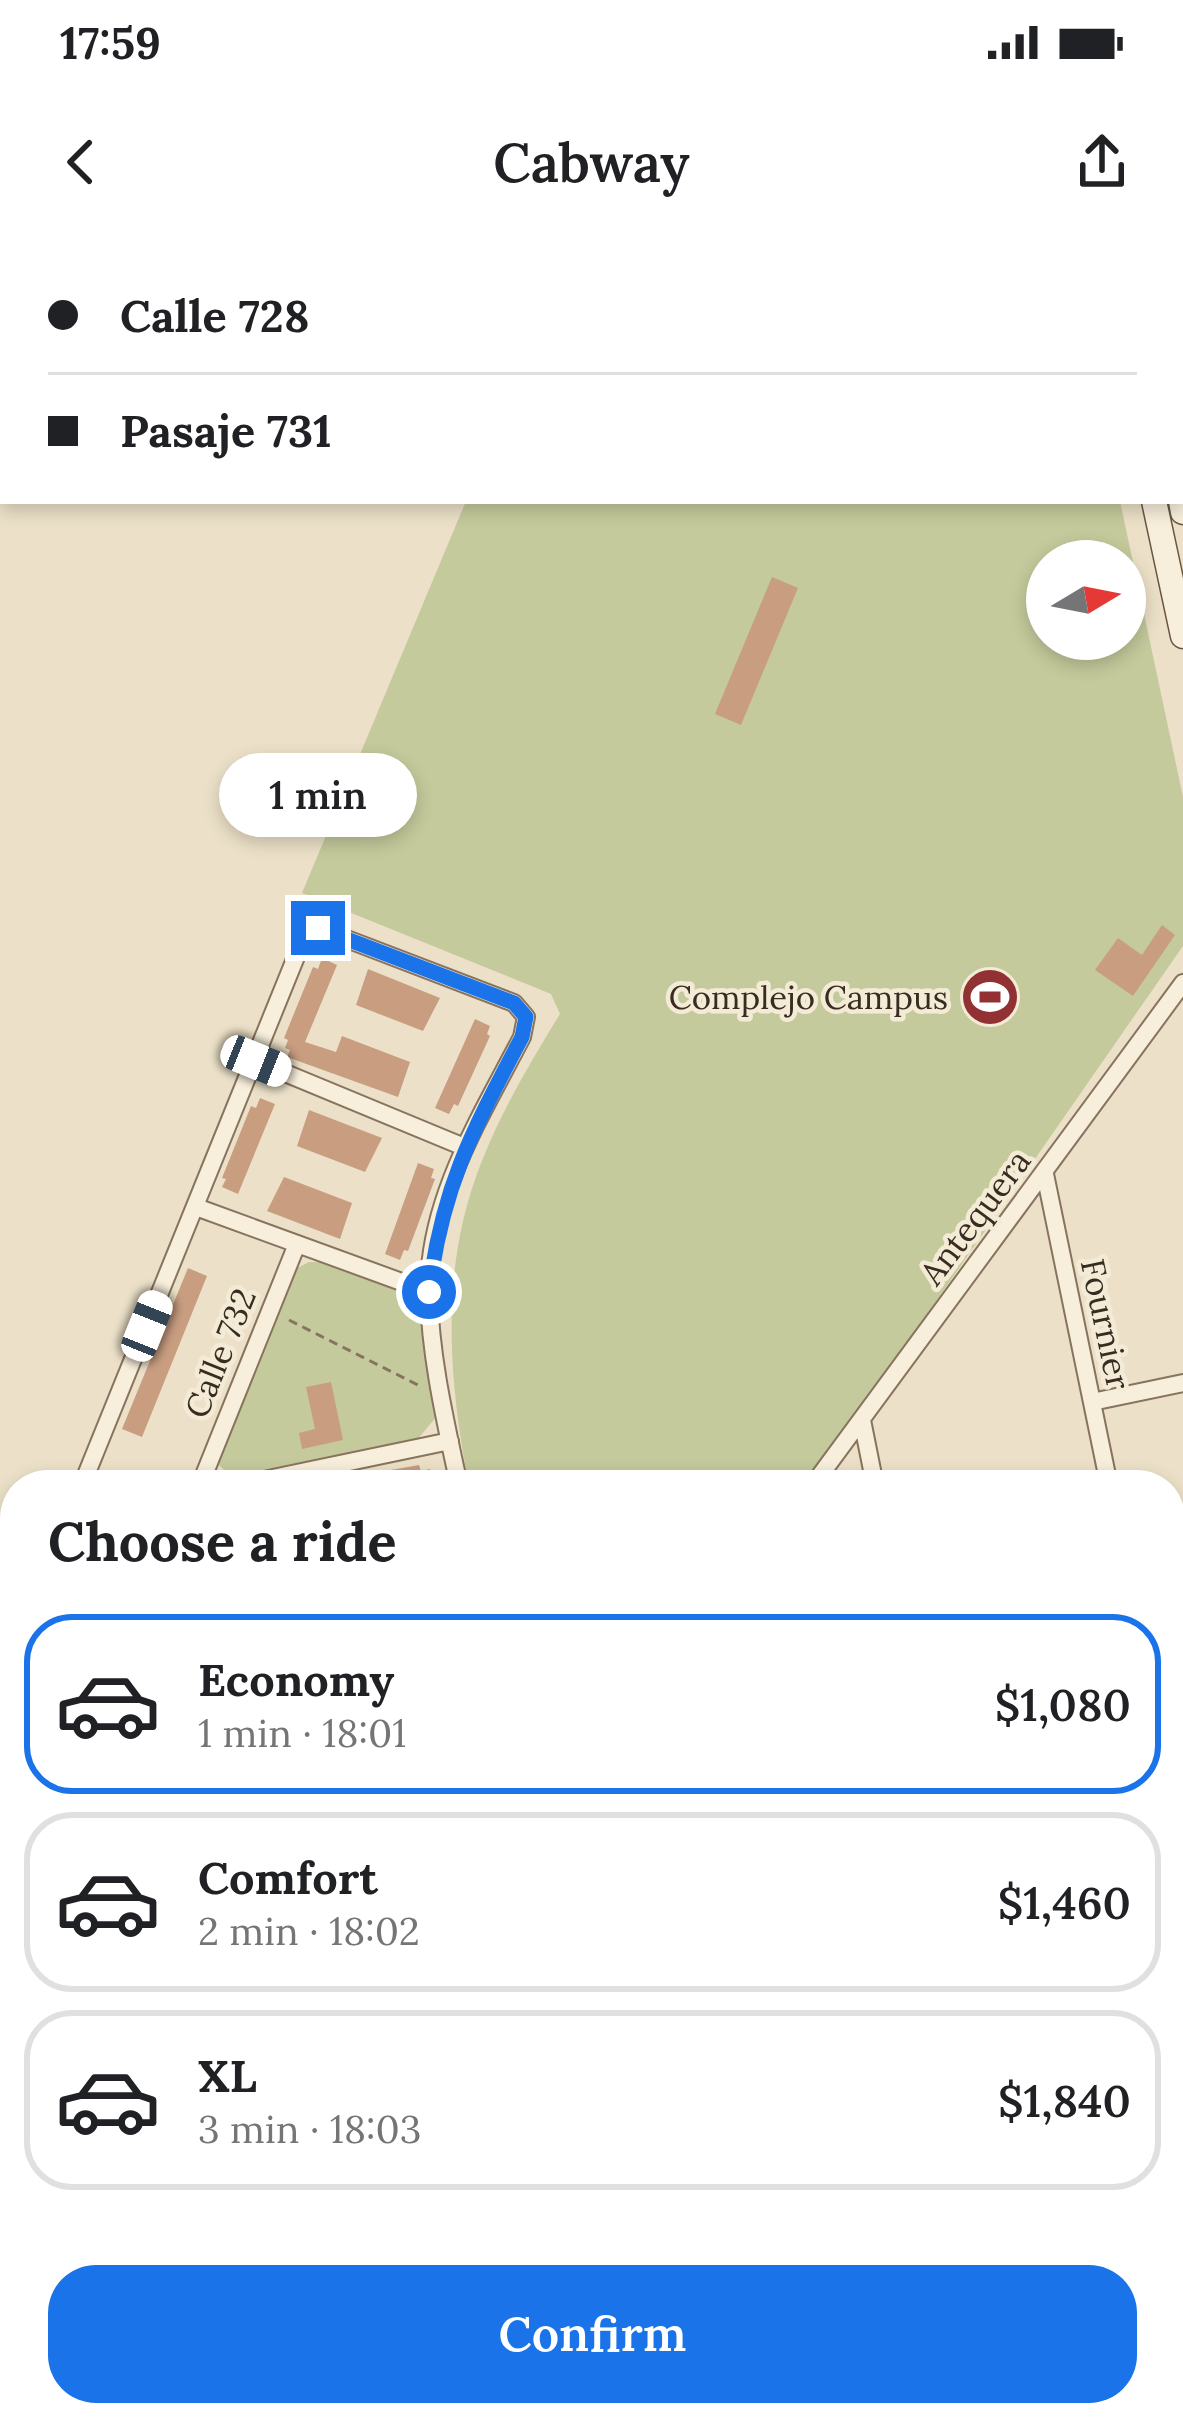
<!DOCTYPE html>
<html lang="en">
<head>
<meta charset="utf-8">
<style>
  body { margin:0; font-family:Lora,serif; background:#f2f2f2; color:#202124; height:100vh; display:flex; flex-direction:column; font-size:45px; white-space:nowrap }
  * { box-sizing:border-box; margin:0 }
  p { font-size:39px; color:#757577 }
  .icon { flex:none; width:66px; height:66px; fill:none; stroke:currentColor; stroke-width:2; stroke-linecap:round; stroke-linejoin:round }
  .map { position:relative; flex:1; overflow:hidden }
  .drawer { position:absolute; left:0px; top:1230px; width:1185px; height:957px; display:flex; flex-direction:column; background:#fff; border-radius:48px 48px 0 0; box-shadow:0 6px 18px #0003 }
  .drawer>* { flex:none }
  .top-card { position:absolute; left:0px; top:0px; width:1185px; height:264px; box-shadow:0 6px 18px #0003; display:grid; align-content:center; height:264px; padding:0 48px; background:#fff }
  .needle { width:78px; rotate:80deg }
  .buttons { position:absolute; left:1026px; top:300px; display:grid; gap:24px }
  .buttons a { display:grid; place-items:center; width:120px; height:120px; border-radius:50%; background:#fff; box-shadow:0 6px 18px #0003; font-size:60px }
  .end { position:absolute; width:54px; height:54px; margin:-27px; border:15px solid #1a73e8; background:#fff; box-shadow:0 0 0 6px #fff }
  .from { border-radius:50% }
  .bubble { position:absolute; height:84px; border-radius:42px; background:#fff; box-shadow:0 6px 18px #0003; font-size:39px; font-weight:600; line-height:84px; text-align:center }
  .car { position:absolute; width:36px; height:72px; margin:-36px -18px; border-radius:15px; box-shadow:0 0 9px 3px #0007; background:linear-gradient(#fff 24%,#345 0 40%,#fff 0 76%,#345 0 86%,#fff 0) }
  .top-card b { display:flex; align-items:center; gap:42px; height:114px; font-size:45px }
  .top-card b+b { border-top:3px solid #e0e0e0 }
  .top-card i { width:30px; height:30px; background:#202124 }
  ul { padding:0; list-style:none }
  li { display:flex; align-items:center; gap:36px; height:180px; margin:0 24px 18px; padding:0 24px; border:6px solid #e0e0e0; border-radius:48px }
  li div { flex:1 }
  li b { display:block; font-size:45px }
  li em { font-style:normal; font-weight:600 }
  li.active { border-color:#1a73e8 }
  li>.icon { width:108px; height:108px; stroke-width:1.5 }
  h2 { padding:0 48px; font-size:54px; line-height:144px }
  .button { display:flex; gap:24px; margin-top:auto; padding:24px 48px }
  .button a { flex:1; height:138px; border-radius:48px; background:#1a73e8; color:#fff; font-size:48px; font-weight:600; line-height:138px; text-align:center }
  .status { display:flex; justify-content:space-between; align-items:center; height:84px; padding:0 60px; background:#fff; direction:ltr }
  .status svg { height:33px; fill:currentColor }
  header { display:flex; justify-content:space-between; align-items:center; height:156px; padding:0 48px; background:#fff; font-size:54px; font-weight:600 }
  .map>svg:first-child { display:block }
  .green { fill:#c5ca9c; fill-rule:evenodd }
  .building { fill:#c89d80 }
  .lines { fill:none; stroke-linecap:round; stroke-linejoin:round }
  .service-casing { stroke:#87735e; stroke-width:10 }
  .minor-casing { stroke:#87735e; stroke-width:20 }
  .secondary-casing { stroke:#695541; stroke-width:27 }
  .path { stroke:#87735e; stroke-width:3; stroke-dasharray:9 6; stroke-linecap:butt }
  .service { stroke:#f7eedb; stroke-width:8 }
  .minor { stroke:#f7eedb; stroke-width:16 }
  .secondary { stroke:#f7eedb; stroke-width:24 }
  .rail { stroke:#382c21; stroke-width:6; stroke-dasharray:21 21; stroke-linecap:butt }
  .route { stroke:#1a73e8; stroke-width:15 }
  .labels { text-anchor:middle; stroke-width:9; stroke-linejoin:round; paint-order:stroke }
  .poi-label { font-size:33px; fill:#382c21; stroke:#f4ebd7; text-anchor:end }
  .street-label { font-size:33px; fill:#382c21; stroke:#f4ebd7 }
</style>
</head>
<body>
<div class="status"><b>17:59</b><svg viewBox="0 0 49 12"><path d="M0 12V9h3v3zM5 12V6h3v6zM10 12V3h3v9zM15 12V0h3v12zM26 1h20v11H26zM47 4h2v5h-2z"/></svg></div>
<header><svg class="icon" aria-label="back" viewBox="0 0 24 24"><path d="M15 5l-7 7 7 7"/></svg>Cabway<svg class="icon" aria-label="share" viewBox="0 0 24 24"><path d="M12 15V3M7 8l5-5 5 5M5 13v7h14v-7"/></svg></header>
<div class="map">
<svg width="1183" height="2185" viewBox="0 0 1183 2185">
  <rect width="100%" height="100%" fill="#ece1c8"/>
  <path class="green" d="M576 0H1066L1067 3H575Z
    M466 261H1120L1183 557V706L868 1159 803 1245H469C452 1160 443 1067 463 981 480 907 520 839 560 774L551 754 302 653ZM1047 321H1125V399H1047Z
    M309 1022H324L412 1057 423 1065 437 1176 417 1200 250 1232 224 1230 219 1225 220 1215 295 1029Z"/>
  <path class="building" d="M772 337 798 348 741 485 715 474Z
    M1162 685 1175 695 1133 756 1095 730 1118 698 1142 715Z
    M322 718 337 725 305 802 336 812 342 796 410 822 398 857 287 817 290 810 285 808 288 800 284 798 313 727 318 729Z
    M368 729 440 758 423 791 356 765Z
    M475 779 490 786 487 794 490 796 458 866 454 864 449 874 435 868Z
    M260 858 275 864 238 954 222 947 226 939 222 938 251 866 256 868Z
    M309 870 382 898 365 932 297 906Z
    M418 923 434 929 431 938 435 939 408 1011 404 1010 400 1020 385 1014Z
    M284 937 352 963 340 999 267 971Z
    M188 1028 207 1036 142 1197 122 1189Z
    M331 1142 343 1200 302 1209 299 1193 315 1189 306 1147Z
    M419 1225 421 1231 430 1229 432 1245H353L352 1237Z"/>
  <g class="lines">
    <defs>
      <path id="service" d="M0 1947 15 1942
        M290 2172 293 2185"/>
      <path id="minor" d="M1182 132 1183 131
        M256 821 464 907
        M1045 934 1109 1245
        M196 967 429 1052
        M1092 1162 1183 1143
        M862 1180 875 1245
        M82 1245 304 697 318 688 514 763 526 777 522 797C481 876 427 961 429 1054 430 1117 446 1184 459 1245
        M200 1245 297 1004
        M239 1245 450 1201
        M813 1245 1183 743
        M1170 1518 1183 1515
        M1170 1544 1183 1608
        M1170 1770 1183 1763
        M1137 2172 1140 2185"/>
      <path id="secondary" d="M1099 0 1100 3
        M1125 0 1126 3
        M1154 261 1183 396
        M1181 261 1183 272
        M1170 1978 1183 1972
        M1170 2107 1183 2101
        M719 2185 747 2172
        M1000 2185 1028 2172"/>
    </defs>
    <use href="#service" class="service-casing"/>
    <use href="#minor" class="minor-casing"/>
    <use href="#secondary" class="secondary-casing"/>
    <path class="path" d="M289 1080 420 1146"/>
    <use href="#service" class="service"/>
    <use href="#minor" class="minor"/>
    <use href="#secondary" class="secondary"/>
    <path class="rail" d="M94 3 97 0
      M0 136 3 131
      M1170 1853 1183 1849
      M0 2101 15 2098"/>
  </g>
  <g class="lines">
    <path class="route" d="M318 688 514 763 526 777 522 797C473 890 442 946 429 1052"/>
  </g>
  <defs>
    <symbol id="stadium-disc" viewBox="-11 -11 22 22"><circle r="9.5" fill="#923133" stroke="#f4ebd7"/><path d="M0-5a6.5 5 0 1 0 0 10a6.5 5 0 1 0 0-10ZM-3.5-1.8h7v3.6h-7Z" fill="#fff"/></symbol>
  </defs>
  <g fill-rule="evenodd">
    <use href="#stadium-disc" x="957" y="724" width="66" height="66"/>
  </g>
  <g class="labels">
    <g class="poi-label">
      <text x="948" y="769">Complejo Campus</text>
    </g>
    <g class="street-label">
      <text transform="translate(975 977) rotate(-53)" y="12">Antequera</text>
      <text transform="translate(1106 1084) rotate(78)" y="12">Fournier</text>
      <text transform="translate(220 1113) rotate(-68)" y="12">Calle 732</text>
    </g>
  </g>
</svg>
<div class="buttons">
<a><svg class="needle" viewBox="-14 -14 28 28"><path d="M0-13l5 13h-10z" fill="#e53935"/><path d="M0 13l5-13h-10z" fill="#757577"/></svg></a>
</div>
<i class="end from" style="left:429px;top:1052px"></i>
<i class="end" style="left:318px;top:688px"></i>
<div class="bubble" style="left:219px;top:513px;width:198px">1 min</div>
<i class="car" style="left:256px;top:821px;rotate:112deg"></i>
<i class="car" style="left:147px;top:1086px;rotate:22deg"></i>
<div class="top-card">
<b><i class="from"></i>Calle 728</b>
<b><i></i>Pasaje 731</b>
</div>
<section class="drawer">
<h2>Choose a ride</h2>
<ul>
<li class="active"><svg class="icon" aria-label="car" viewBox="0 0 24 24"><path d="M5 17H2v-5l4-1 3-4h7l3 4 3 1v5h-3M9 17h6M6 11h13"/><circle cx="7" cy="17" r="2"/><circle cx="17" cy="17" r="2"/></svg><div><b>Economy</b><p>1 min · 18:01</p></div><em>$1,080</em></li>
<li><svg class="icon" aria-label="car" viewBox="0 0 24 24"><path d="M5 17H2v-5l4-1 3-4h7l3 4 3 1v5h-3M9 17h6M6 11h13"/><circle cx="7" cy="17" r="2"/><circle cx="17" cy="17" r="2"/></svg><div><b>Comfort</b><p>2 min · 18:02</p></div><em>$1,460</em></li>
<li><svg class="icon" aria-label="car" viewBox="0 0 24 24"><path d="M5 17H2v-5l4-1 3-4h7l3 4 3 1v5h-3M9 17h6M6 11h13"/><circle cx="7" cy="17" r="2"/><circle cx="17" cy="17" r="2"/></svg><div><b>XL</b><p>3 min · 18:03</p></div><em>$1,840</em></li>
</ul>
<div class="button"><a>Confirm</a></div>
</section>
</div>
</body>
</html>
